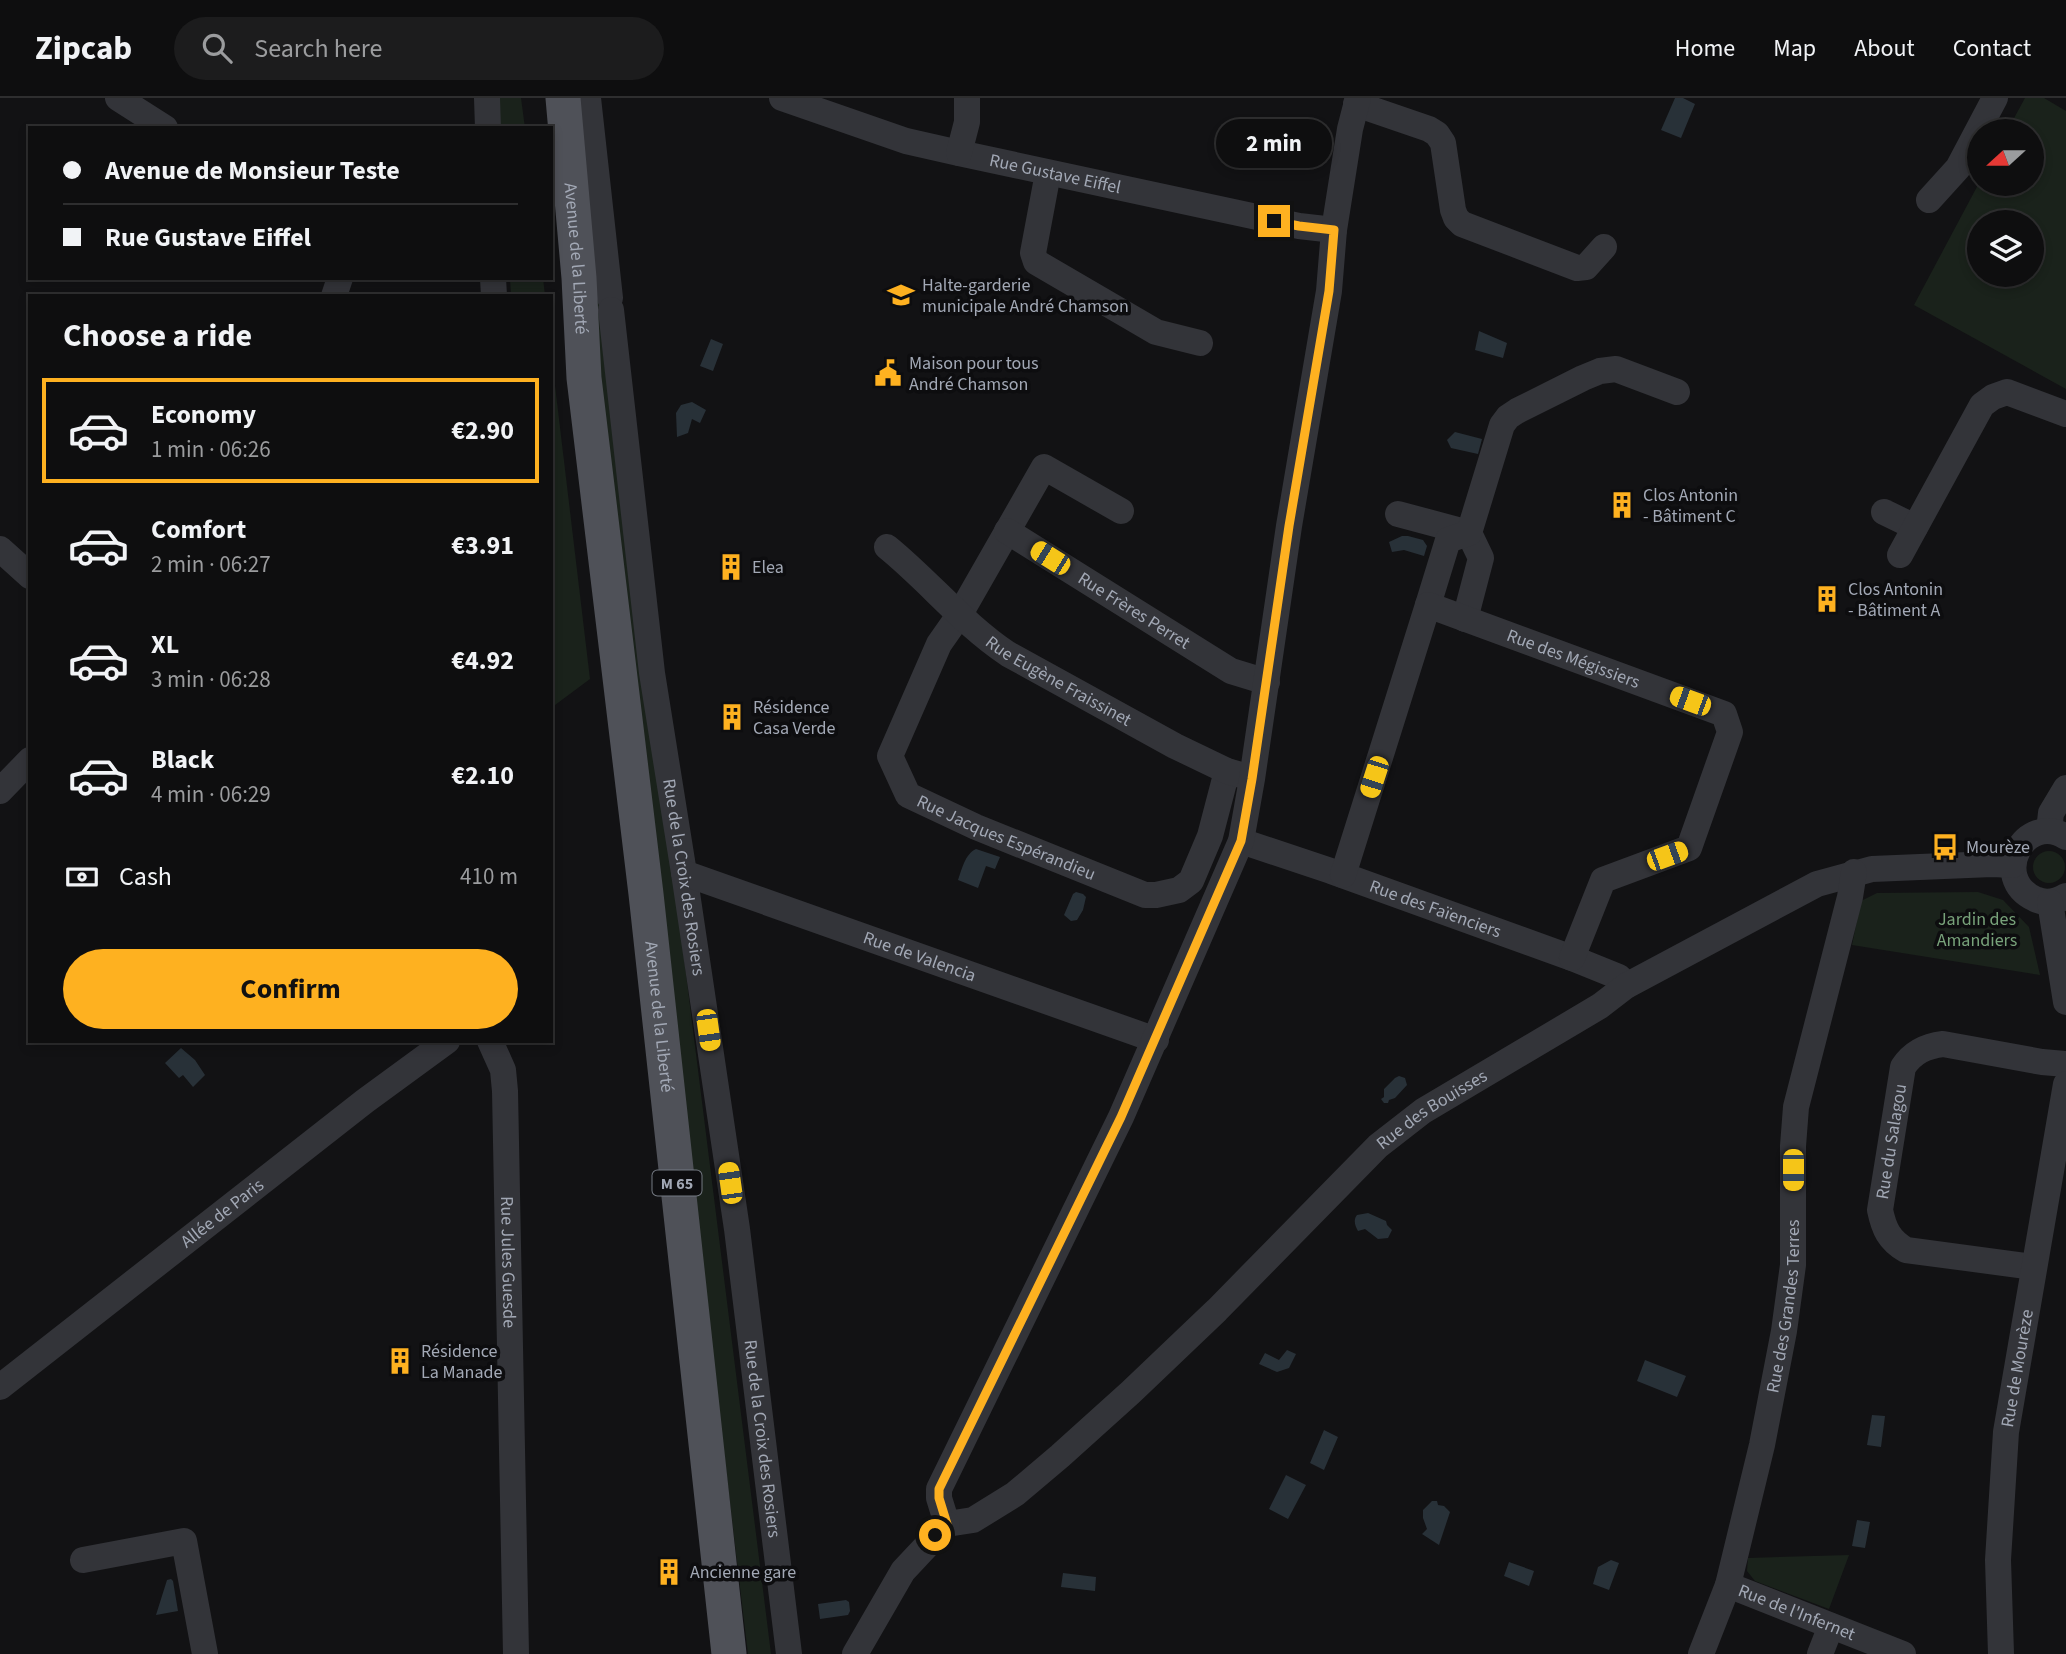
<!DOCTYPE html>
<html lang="en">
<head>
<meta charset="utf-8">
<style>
  body { margin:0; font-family:"Source Sans 3",sans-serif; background:#1c1c1d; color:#f1f3f6; height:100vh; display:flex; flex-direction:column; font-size:26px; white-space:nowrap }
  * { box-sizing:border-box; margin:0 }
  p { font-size:23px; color:#9b9c9e }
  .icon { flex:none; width:38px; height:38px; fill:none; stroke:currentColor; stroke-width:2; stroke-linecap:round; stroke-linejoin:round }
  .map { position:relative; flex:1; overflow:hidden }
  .side { position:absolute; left:28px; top:196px; width:525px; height:749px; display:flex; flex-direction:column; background:#0e0e0f; border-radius:0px; box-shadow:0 4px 10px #0003,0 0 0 2px #2e2e2f }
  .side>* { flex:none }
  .hud { position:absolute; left:28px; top:28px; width:525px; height:154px; border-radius:0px; box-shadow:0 4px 10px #0003,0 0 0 2px #2e2e2f; display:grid; align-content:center; height:154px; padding:0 35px; background:#0e0e0f }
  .needle { width:46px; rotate:249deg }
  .fabs { position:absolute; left:1967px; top:21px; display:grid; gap:14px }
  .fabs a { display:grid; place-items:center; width:77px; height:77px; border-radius:50%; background:#0e0e0f; box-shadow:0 4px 10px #0003,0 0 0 2px #2e2e2f; font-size:35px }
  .end { position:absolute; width:32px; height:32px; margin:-16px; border:9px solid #feb120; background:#111; box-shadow:0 0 0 4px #111 }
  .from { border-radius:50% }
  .bubble { position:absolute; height:49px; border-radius:24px; background:#0e0e0f; box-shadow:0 4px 10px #0003,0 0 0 2px #2e2e2f; font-size:23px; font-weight:700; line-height:49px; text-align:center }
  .car { position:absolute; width:21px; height:42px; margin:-21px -10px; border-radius:9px; box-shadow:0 0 5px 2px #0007; background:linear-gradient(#f5c518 24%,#345 0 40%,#f5c518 0 76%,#345 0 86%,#f5c518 0) }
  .hud b { display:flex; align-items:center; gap:24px; height:66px; font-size:26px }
  .hud b+b { border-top:2px solid #2e2e2f }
  .hud i { width:18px; height:18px; background:#f1f3f6 }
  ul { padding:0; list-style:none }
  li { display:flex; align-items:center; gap:21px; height:105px; margin:0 14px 10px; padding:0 21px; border:4px solid transparent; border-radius:0px }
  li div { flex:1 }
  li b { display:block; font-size:26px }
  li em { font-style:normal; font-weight:700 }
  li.selected { border-color:#feb120 }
  li>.icon { width:63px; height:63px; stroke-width:1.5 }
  h2 { padding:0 35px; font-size:32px; line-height:84px }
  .pay { display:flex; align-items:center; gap:18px; height:77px; padding:0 35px; font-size:26px }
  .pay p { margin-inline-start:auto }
  .cta { display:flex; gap:14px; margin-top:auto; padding:14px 35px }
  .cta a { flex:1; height:80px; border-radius:42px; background:#feb120; color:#111; font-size:28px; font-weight:700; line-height:80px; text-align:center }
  header { display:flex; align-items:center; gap:42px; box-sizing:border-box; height:98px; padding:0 35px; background:#0e0e0f; border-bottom:2px solid #2e2e2f }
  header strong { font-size:33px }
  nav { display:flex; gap:38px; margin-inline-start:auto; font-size:24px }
  .search { width:490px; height:63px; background:#1c1c1d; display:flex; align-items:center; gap:18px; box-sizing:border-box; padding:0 24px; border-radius:38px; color:#9b9c9e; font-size:26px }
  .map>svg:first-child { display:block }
  .green { fill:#1a221b; fill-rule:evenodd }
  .water { fill:#283138 }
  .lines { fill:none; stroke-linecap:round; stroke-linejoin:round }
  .minor { stroke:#333439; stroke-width:26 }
  .major { stroke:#4f5158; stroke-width:35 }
  .route { stroke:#feb120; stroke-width:9 }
  .labels { text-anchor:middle; stroke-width:7; stroke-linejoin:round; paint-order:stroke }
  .shield { fill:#0d0d0f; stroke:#757a83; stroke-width:2 }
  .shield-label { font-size:16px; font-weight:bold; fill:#a2a8b5 }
  .street-label { font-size:18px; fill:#a2a8b5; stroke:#0d0d0f }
  .poi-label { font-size:18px; fill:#a2a8b5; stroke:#0d0d0f; text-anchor:start }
  .park-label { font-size:18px; fill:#78a27a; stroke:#0d0d0f }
</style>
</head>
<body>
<header>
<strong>Zipcab</strong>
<div class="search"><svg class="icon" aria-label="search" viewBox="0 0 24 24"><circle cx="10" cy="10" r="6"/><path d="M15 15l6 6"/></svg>Search here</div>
<nav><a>Home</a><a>Map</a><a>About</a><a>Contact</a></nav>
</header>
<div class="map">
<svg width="2066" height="1556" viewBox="0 0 2066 1556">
  <rect width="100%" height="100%" fill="#121214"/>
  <path class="green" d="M497 0H521L525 30H499Z
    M580 0 649 580 771 1556H748L603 339Z
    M2025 0H2044L2066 13V291L1914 207 1979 85 2032 86V33H2007ZM2032 124V177H1979V124Z
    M510 180H543L545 198H511Z
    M551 254 590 581 551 610Z
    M2033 769a16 16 0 1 1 32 0a16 16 0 1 1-32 0Z
    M1978 794 2003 802 2029 829 2040 877 1852 847 1861 803 1877 795Z
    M1849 1457 1829 1511 1755 1483 1747 1473 1748 1460Z"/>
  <path class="water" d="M1675 0H1683L1695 6 1681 40 1661 32Z
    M1479 233 1507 245 1503 260 1475 252Z
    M711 241 723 246 713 273 700 268Z
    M692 304 706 312 700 325 692 321 688 335 677 339 676 315 681 307Z
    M1455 334 1482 341 1478 356 1451 350 1447 342Z
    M1402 438H1408L1423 442 1427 448 1424 458 1404 452 1392 454 1389 444Z
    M976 751 1000 759 995 771 986 768 978 790 958 782C962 771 965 756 976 751Z
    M1076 794 1083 796 1086 799 1083 812 1077 822 1071 823 1064 817 1073 796Z
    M181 950 195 962 205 977 193 989 183 977 179 980 165 965Z
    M1399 978 1405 980 1407 987 1395 1000 1389 1002 1388 1005H1384L1381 1001 1384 999V991L1395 980Z
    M1368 1115 1386 1123 1387 1127 1392 1132 1388 1140 1378 1141 1365 1131 1358 1133C1355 1128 1353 1122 1357 1117Z
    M1287 1252 1296 1256 1289 1270 1277 1274 1259 1266 1265 1255 1279 1262Z
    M1645 1262 1686 1278 1677 1299 1637 1283Z
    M1872 1317 1885 1318 1881 1349 1867 1347Z
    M1324 1332 1338 1339 1324 1372 1310 1365Z
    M1286 1377 1306 1387 1288 1421 1269 1411Z
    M1432 1403H1437L1438 1407 1444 1408 1450 1414 1439 1447 1422 1436 1427 1431 1423 1420V1412Z
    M1857 1422 1870 1424 1865 1450 1852 1448Z
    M1611 1462 1619 1465 1609 1492 1593 1486 1598 1469Z
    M1509 1464 1534 1473 1529 1488 1504 1478Z
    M1063 1475 1096 1479 1095 1493 1061 1489Z
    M171 1481 173 1483 178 1513 156 1517 167 1482Z
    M846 1502 849 1504 850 1513 848 1517 820 1521 818 1506Z"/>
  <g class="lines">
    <g class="minor">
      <path d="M118 0 165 30"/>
      <path d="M487 0 488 30"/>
      <path d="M588 0 610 200"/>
      <path id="s1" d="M782 0 906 43 959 55 1299 128 1334 132"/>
      <path d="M1356 6 1429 31 1437 36 1443 45 1453 112 1456 120 1462 126 1577 170 1586 169 1604 149"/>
      <path d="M959 55 967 24V0"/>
      <path d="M1048 75 1033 155 1036 164 1156 234 1200 245"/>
      <path d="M1929 102 1958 70 1995 0"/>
      <path d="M493 180 494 198"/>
      <path d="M334 198 340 180"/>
      <path id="s2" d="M611 212 652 575 684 775 737 1131 789 1556"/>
      <path id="s3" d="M1121 413 1044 369 960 516 939 546 890 658 908 697 976 729 1145 797H1156L1179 792 1191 783 1210 738 1227 673"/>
      <path d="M1884 414 1915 429"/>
      <path d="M1398 416 1469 435 1481 460 1465 521"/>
      <path id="s4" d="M1007 433 1231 573 1267 584"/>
      <path id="s5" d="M887 449C929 483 963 526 1008 556L1175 648 1227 673 1241 677"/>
      <path d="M0 451 30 478"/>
      <path d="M1900 457 1982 307 1993 299 2007 294 2066 316"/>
      <path d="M1428 507 1448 442 1469 435 1502 327 1508 319 1517 313 1583 280 1600 273 1616 271 1677 294"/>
      <path d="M0 693 30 662"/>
      <path d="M2049 733 2051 715 2066 690"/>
      <path d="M2066 739C2025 713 1989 780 2035 801 2045 806 2056 804 2066 798"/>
      <path id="s6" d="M1241 743 1331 773 1572 860 1619 879 1626 888"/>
      <path id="s7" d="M684 775 1156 942"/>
      <path id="s8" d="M1343 777 1428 507 1724 616 1730 634 1689 750 1603 782 1572 860"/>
      <path d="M2050 804 2066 904"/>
      <path id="s9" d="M490 943 503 972 505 993 516 1556"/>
      <path id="s10" d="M2034 1169 1906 1152C1889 1142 1884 1131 1880 1112L1903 969C1913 954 1926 948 1943 946L2042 964 2066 966"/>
      <path id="s11" d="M0 1289 365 1003 447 943"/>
      <path d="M947 1426 939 1400V1391L1121 1019 1241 743 1252 681 1289 428 1329 193 1334 132 1350 31 1358 0"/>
      <path id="s12" d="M947 1426 973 1422 1015 1396 1060 1358 1131 1294 1217 1212 1378 1048 1423 1013 1600 908 1626 888 1817 786 1872 771 1992 766 2013 767"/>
      <path d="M83 1462 184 1443 205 1556"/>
      <path id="s13" d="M1728 1487 1903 1556"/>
      <path d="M855 1556 903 1473 947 1426"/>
      <path id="s14" d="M1701 1556 1728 1487 1762 1347 1784 1233 1793 1167V1048L1796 1009 1850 799 1854 774"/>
      <path d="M1820 1556 1831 1528"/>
      <path id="s15" d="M2001 1556 1998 1462 2006 1334 2066 986"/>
    </g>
    <path class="major" id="s16" d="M563 0 579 180 584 280 646 796 729 1556"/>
  </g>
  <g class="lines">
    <path class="route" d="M935 1437 947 1426 939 1400V1391L1121 1019 1241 743 1252 681 1289 428 1329 193 1334 132 1299 128 1274 123"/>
  </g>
  <defs>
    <symbol id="school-bare" viewBox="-9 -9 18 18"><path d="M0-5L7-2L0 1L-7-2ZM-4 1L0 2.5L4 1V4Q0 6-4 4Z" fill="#feb120" stroke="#0d0d0f" stroke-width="2.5" paint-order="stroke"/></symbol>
    <symbol id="civic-bare" viewBox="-9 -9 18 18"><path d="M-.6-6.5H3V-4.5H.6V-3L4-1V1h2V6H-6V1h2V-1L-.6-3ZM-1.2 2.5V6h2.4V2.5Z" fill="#feb120" stroke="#0d0d0f" stroke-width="2.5" paint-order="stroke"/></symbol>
    <symbol id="building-bare" viewBox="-9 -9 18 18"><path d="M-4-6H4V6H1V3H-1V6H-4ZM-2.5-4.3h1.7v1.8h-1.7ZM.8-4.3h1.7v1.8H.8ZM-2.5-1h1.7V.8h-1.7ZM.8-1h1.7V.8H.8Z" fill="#feb120" stroke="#0d0d0f" stroke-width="2.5" paint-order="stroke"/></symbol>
    <symbol id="bus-bare" viewBox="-9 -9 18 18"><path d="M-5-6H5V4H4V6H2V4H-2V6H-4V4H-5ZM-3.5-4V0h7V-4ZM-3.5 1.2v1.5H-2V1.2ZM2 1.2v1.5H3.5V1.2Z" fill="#feb120" stroke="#0d0d0f" stroke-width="2.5" paint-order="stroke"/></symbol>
  </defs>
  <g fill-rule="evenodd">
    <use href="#school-bare" x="882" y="178" width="38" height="38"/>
    <use href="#civic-bare" x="869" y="256" width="38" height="38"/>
    <use href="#building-bare" x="1603" y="388" width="38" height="38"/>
    <use href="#building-bare" x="712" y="450" width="38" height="38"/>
    <use href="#building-bare" x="1808" y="482" width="38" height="38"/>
    <use href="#building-bare" x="713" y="600" width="38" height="38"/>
    <use href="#bus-bare" x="1926" y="730" width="38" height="38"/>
    <use href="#building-bare" x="381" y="1244" width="38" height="38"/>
    <use href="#building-bare" x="650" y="1455" width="38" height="38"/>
  </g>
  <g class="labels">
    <rect class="shield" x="652.5" y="1072.5" width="49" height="25" rx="5"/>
    <g class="shield-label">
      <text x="677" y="1091">M 65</text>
    </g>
    <g class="street-label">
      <text dy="6" stroke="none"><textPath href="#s1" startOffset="284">Rue Gustave Eiffel</textPath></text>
      <text dy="6" stroke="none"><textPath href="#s16" startOffset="161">Avenue de la Liberté</textPath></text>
      <text dy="6" stroke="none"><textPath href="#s4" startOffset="150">Rue Frères Perret</textPath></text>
      <text dy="6" stroke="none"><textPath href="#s8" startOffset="438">Rue des Mégissiers</textPath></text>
      <text dy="6" stroke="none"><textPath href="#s5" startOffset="219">Rue Eugène Fraissinet</textPath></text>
      <text dy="6" stroke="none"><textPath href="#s3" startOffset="567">Rue Jacques Espérandieu</textPath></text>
      <text dy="6" stroke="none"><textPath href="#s2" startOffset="572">Rue de la Croix des Rosiers</textPath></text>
      <text dy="6" stroke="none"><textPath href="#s6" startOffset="206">Rue des Faïenciers</textPath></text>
      <text dy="6" stroke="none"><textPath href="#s7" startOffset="250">Rue de Valencia</textPath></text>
      <text dy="6" stroke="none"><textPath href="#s16" startOffset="924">Avenue de la Liberté</textPath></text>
      <text dy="6" stroke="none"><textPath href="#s12" startOffset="644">Rue des Bouisses</textPath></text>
      <text dy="6" stroke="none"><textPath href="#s10" startOffset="248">Rue du Salagou</textPath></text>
      <text dy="6" stroke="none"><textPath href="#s11" startOffset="282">Allée de Paris</textPath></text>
      <text dy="6" stroke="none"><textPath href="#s9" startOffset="224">Rue Jules Guesde</textPath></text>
      <text dy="6" stroke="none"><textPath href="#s14" startOffset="359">Rue des Grandes Terres</textPath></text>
      <text dy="6" stroke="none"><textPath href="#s15" startOffset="287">Rue de Mourèze</textPath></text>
      <text dy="6" stroke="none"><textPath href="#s2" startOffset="1139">Rue de la Croix des Rosiers</textPath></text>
      <text dy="6" stroke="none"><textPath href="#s13" startOffset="74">Rue de l'Infernet</textPath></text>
    </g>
    <g class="poi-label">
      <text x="922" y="193">Halte-garderie<tspan x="922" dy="21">municipale André Chamson</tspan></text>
      <text x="909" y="271">Maison pour tous<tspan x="909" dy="21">André Chamson</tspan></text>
      <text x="1643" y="403">Clos Antonin<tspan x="1643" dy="21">- Bâtiment C</tspan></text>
      <text x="752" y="475">Elea</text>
      <text x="1848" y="497">Clos Antonin<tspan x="1848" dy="21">- Bâtiment A</tspan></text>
      <text x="753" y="615">Résidence<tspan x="753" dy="21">Casa Verde</tspan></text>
      <text x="1966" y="755">Mourèze</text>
      <text x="421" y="1259">Résidence<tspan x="421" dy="21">La Manade</tspan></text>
      <text x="690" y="1480">Ancienne gare</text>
    </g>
    <g class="park-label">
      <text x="1977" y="827">Jardin des<tspan x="1977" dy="21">Amandiers</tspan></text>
    </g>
  </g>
</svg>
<div class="fabs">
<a><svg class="needle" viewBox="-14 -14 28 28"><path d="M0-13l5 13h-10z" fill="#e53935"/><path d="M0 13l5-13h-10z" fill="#9b9c9e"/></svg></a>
<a><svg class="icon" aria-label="layers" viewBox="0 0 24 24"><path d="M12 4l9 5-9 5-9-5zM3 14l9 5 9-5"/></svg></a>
</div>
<i class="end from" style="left:935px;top:1437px"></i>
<i class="end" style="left:1274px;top:123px"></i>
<div class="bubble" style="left:1216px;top:21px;width:116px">2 min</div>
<i class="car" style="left:1050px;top:460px;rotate:302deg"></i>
<i class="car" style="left:1690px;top:603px;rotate:290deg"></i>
<i class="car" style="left:1374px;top:679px;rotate:198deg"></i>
<i class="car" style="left:1667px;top:758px;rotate:70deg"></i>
<i class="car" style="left:708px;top:932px;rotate:172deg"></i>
<i class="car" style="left:1793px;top:1072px;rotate:180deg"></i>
<i class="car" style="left:730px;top:1085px;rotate:352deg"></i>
<div class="hud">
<b><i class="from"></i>Avenue de Monsieur Teste</b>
<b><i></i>Rue Gustave Eiffel</b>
</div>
<section class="side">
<h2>Choose a ride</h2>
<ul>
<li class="selected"><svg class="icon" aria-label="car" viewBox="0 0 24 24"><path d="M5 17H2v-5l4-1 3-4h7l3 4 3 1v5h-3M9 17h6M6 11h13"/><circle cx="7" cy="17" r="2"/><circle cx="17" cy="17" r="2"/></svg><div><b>Economy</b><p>1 min · 06:26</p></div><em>€2.90</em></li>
<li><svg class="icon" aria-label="car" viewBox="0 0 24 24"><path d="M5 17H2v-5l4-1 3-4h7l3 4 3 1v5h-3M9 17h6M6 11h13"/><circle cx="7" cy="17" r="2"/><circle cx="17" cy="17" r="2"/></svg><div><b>Comfort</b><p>2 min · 06:27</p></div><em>€3.91</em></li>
<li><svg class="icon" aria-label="car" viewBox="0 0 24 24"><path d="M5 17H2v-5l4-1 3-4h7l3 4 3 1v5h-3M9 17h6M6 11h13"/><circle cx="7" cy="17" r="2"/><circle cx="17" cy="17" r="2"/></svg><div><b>XL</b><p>3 min · 06:28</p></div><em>€4.92</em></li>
<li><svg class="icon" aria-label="car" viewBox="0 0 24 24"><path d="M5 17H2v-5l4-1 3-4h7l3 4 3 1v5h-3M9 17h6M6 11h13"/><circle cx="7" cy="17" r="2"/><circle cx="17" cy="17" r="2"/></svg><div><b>Black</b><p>4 min · 06:29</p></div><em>€2.10</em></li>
</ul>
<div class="pay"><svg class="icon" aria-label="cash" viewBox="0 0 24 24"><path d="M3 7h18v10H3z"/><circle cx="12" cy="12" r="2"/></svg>Cash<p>410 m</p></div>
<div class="cta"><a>Confirm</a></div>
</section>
</div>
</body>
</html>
